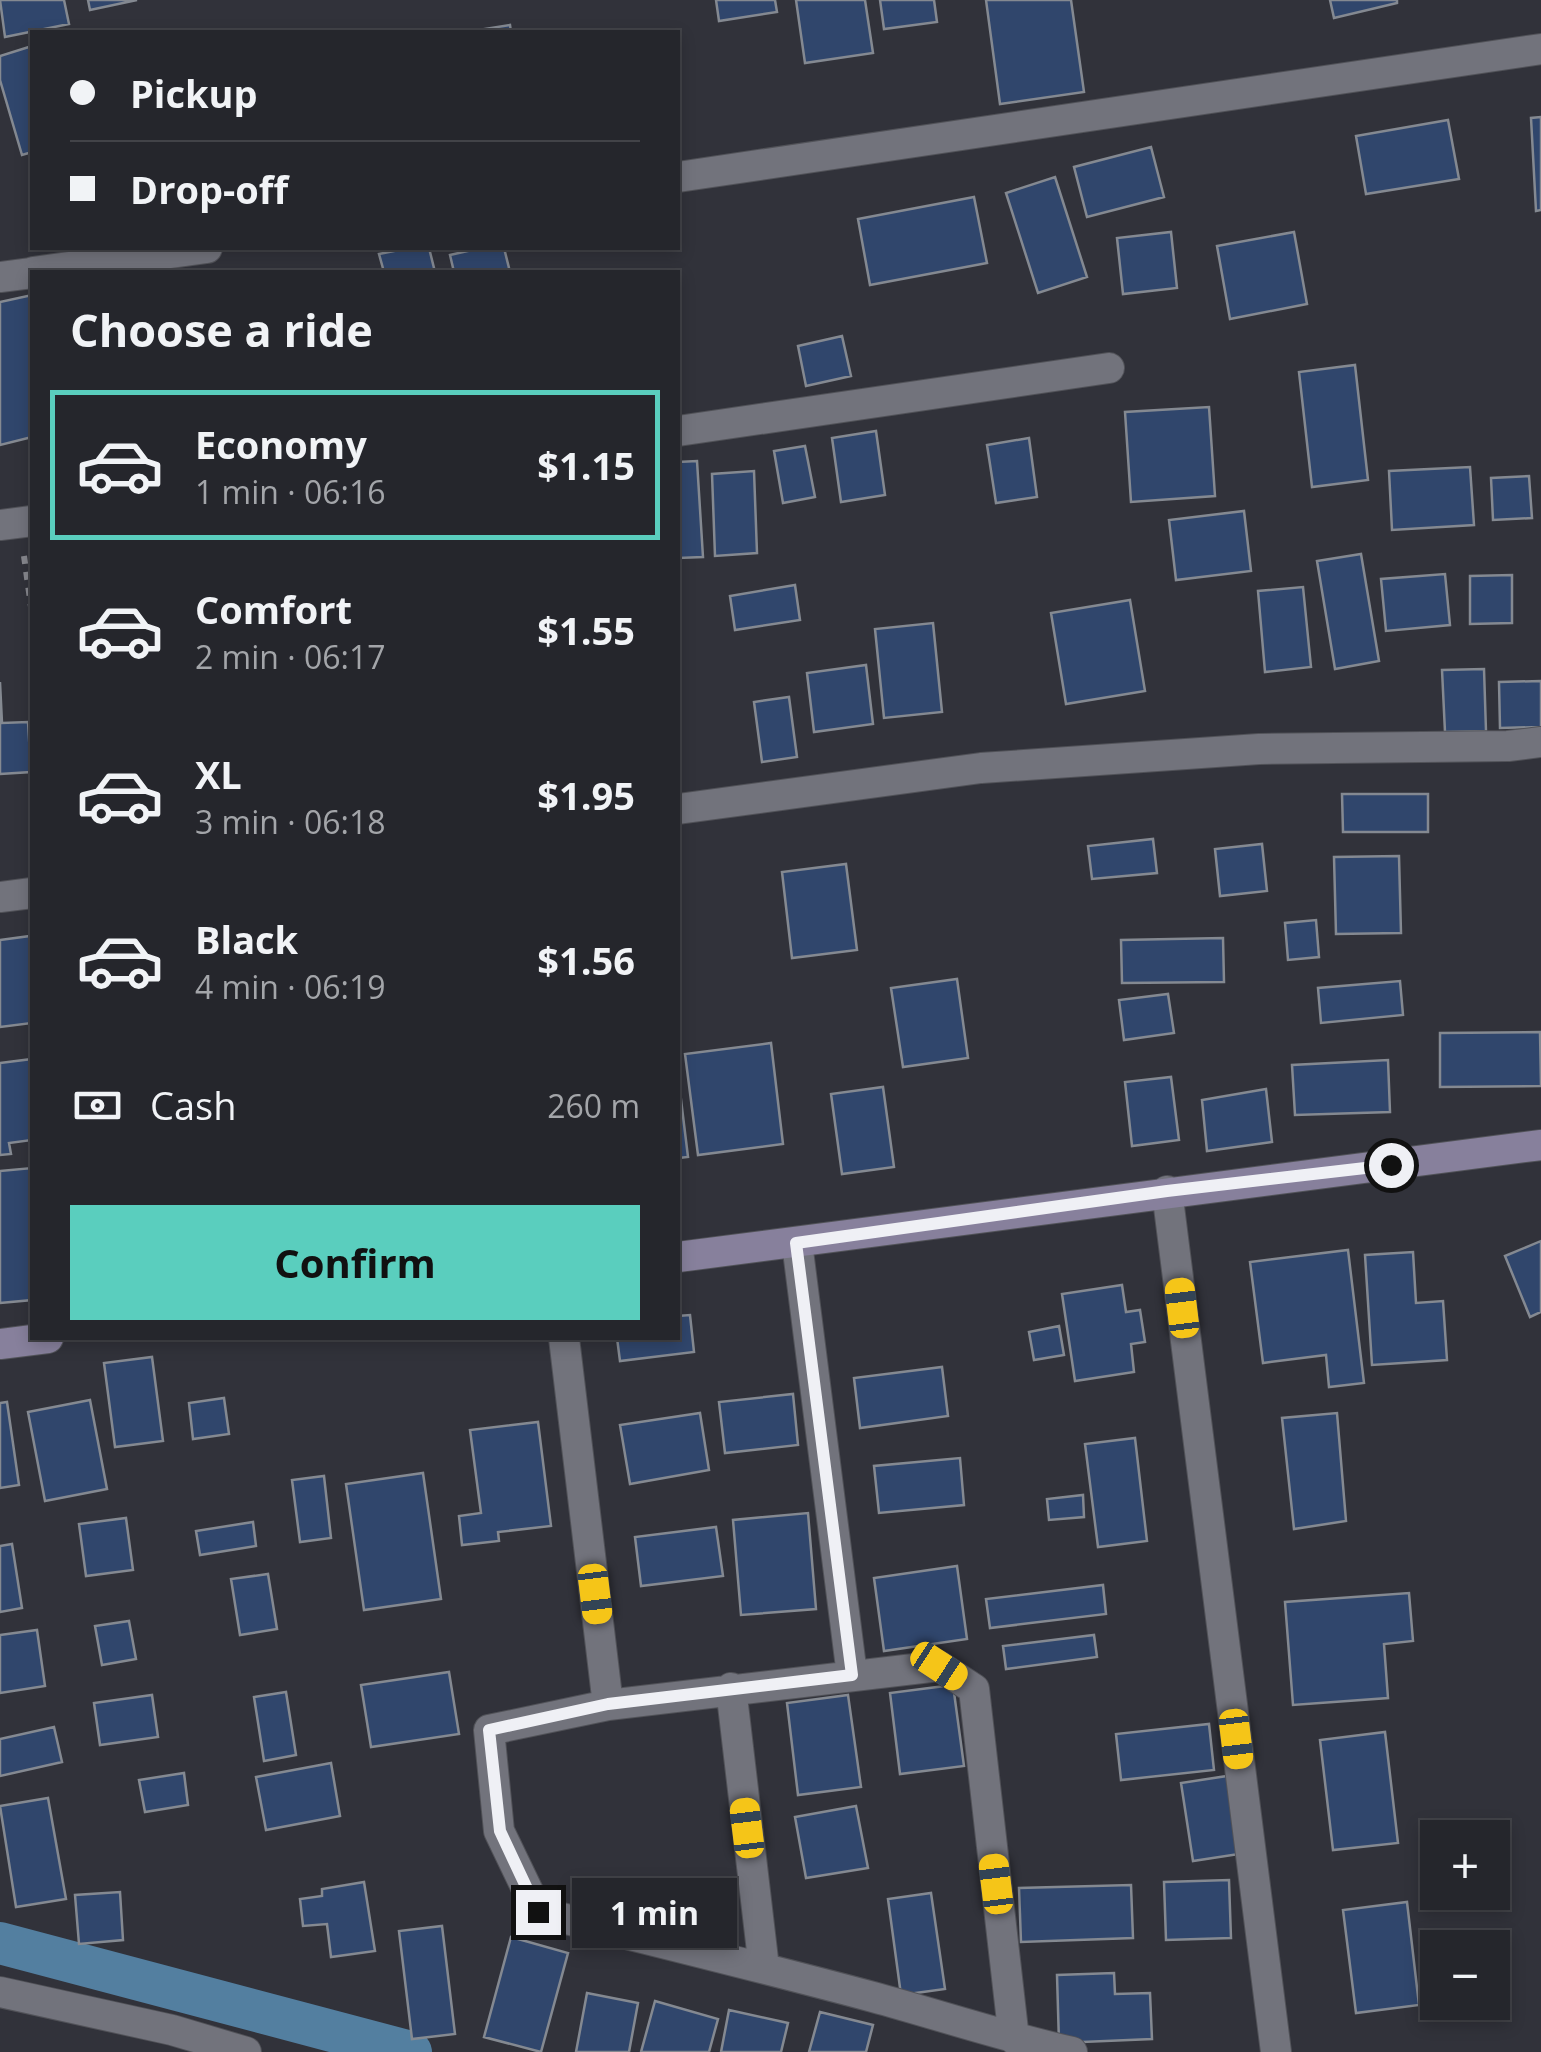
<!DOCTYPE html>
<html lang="en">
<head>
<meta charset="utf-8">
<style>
  body { margin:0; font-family:"Open Sans",sans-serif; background:#313238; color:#f1f3f6; height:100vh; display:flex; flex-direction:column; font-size:38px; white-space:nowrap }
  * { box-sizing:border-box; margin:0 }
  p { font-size:32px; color:#a3a5a9 }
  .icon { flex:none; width:55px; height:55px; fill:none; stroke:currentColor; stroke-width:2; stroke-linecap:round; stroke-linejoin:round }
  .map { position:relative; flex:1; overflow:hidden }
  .panel { position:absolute; left:30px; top:270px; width:650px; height:1070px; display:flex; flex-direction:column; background:#25262c; border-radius:0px; box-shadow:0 5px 15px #0003,0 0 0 2px #424348 }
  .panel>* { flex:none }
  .top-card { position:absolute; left:30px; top:30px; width:650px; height:220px; border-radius:0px; box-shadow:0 5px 15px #0003,0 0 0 2px #424348; display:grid; align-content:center; height:220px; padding:0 40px; background:#25262c }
  .fabs { position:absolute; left:1420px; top:1820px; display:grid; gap:20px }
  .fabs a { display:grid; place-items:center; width:90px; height:90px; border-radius:0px; background:#25262c; box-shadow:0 5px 15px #0003,0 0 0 2px #424348; font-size:50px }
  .end { position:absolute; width:45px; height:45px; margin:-22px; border:12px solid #eff0f5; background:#111; box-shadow:0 0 0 5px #111 }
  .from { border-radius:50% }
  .bubble { position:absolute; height:70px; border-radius:0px; background:#25262c; box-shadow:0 5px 15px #0003,0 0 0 2px #424348; font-size:32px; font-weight:700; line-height:70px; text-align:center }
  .car { position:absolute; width:30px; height:60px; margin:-30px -15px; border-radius:12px; box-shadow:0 0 8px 2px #0007; background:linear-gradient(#f5c518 24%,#345 0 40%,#f5c518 0 76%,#345 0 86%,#f5c518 0) }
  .top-card b { display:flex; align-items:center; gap:35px; height:95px; font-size:38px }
  .top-card b+b { border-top:2px solid #424348 }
  .top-card i { width:25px; height:25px; background:#f1f3f6 }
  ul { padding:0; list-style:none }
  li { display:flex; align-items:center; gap:30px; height:150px; margin:0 20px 15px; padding:0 20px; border:5px solid transparent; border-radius:0px }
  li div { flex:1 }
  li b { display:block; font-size:38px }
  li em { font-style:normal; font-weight:700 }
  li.selected { border-color:#5acebe }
  li>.icon { width:90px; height:90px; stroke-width:1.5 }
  h2 { padding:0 40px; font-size:45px; line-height:120px }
  .pay { display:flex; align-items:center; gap:25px; height:110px; padding:0 40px; font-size:38px }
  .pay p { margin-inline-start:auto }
  .cta { display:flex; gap:20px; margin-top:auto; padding:20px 40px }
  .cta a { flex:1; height:115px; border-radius:0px; background:#5acebe; color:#111; font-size:40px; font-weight:700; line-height:115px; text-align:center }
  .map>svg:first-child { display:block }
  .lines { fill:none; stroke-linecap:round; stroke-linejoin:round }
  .canal { stroke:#537fa0; stroke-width:42 }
  .building { fill:#30466c; stroke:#848991; stroke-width:2.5 }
  .street-casing { stroke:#515258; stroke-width:32 }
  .secondary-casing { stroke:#515258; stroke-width:32 }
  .path { stroke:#87888e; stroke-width:6; stroke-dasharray:8 8; stroke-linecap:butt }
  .street { stroke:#72737c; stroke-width:30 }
  .secondary { stroke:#87809c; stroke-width:30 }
  .route { stroke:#eff0f5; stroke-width:12 }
</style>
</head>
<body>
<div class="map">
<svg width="1541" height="2052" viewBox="0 0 1541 2052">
  <rect width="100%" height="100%" fill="#31323a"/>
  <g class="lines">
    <path class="canal" d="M0 1943 411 2052"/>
  </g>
  <path class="building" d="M0 0H64L69 24 5 37Z
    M88 0H137L90 10Z
    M716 0H775L777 12 719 21Z
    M796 0H865L873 53 805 63Z
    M880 0H934L937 22 884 29Z
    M986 0H1071L1084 92 1000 104Z
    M1330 0H1397V3L1334 18Z
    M510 25 511 32H466Z
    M32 46V152L22 155 0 80V56Z
    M1541 117V210L1536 211 1531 118Z
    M1448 120 1459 179 1366 194 1356 136Z
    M1151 147 1164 197 1087 217 1074 167Z
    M1055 177 1087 277 1038 293 1006 193Z
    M974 197 987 263 870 285 858 219Z
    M1171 232 1177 288 1123 294 1117 238Z
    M1294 232 1307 304 1230 319 1217 246Z
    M409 248H429L435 272H384L379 254Z
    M481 248H504L510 272H454L450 255Z
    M32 295V437L0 445V302Z
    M842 336 851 376 806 386 798 346Z
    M1355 365 1368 480 1312 487 1299 372Z
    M1209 407 1215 496 1131 502 1125 412Z
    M876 431 885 495 841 502 832 438Z
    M1029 438 1037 497 996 503 987 445Z
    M805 446 815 497 783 503 774 451Z
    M697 461 703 557 678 558V462Z
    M1470 467 1474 525 1392 530 1389 471Z
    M754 471 757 553 715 556 712 474Z
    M1529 476 1532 518 1493 520 1491 478Z
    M1244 511 1251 571 1176 580 1169 520Z
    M1361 554 1379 661 1335 669 1317 561Z
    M1445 574 1450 625 1386 631 1381 579Z
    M1512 575V623L1470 624V576Z
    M795 585 800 620 735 630 730 596Z
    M1303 587 1311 667 1265 672 1258 591Z
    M1130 600 1145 691 1066 704 1051 613Z
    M933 623 942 712 884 718 875 629Z
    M866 665 873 724 814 732 807 673Z
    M1484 669 1486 731 1445 732 1442 670Z
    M1541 681V727L1500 728 1499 682Z
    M0 682 2 723 28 722 31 772 0 774Z
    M789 697 797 757 762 762 754 702Z
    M1342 794H1428V832H1343Z
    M1153 839 1157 873 1092 879 1088 846Z
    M1262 844 1267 891 1220 896 1215 849Z
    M1399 856 1401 933 1336 934 1334 857Z
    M846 864 857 950 792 958 782 872Z
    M1316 920 1319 957 1288 960 1285 923Z
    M30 936 32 1023 0 1027V940Z
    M1223 938 1224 982 1122 983 1121 940Z
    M957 979 968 1058 903 1067 891 988Z
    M1400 981 1403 1015 1321 1023 1318 988Z
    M1168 994 1174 1033 1124 1040 1119 1000Z
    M1540 1032 1541 1086 1440 1087V1033Z
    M771 1043 783 1144 698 1155 685 1054Z
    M32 1059V1140L9 1143 11 1154 0 1155V1063Z
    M1388 1060 1390 1112 1295 1115 1292 1065Z
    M678 1075 688 1157 678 1158Z
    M1171 1077 1179 1140 1132 1146 1125 1082Z
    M883 1087 894 1167 842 1174 831 1094Z
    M1266 1089 1272 1142 1207 1151 1202 1100Z
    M32 1168V1300L0 1303V1171Z
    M1541 1241V1312L1530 1317 1505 1256Z
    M1348 1250 1364 1383 1329 1387 1326 1355 1263 1363 1250 1262Z
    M1413 1252 1416 1303 1443 1301 1447 1360 1372 1365 1365 1255Z
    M1122 1285 1126 1312 1140 1310 1145 1342 1131 1344 1134 1372 1075 1381 1062 1294Z
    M690 1315 694 1352 620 1361 617 1338H678V1316Z
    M1059 1326 1064 1355 1034 1360 1029 1332Z
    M152 1357 163 1441 115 1447 104 1363Z
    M942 1367 948 1416 860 1428 854 1378Z
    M793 1394 798 1445 725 1453 719 1402Z
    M224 1398 229 1434 193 1439 189 1403Z
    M90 1400 107 1489 45 1501 28 1412Z
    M7 1402 19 1485 0 1488V1403Z
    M700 1413 709 1470 630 1484 620 1425Z
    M1337 1413 1346 1521 1294 1529 1282 1418Z
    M538 1422 551 1526 498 1532 499 1541 462 1545 459 1516 481 1513 470 1430Z
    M1135 1438 1147 1541 1098 1547 1085 1444Z
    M960 1458 964 1505 879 1513 874 1466Z
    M423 1473 441 1599 364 1610 346 1484Z
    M324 1476 331 1538 300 1542 292 1480Z
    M1083 1495 1084 1517 1049 1520 1047 1499Z
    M808 1513 816 1609 741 1615 733 1520Z
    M126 1518 133 1570 86 1576 79 1524Z
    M253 1522 256 1546 200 1555 196 1531Z
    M716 1527 723 1576 641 1586 635 1537Z
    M12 1544 22 1608 0 1612V1546Z
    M957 1566 967 1639 884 1651 874 1578Z
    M268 1574 277 1629 240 1635 231 1579Z
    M1103 1585 1106 1614 990 1628 986 1599Z
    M1409 1593 1413 1641 1384 1644 1388 1698 1293 1705 1285 1602Z
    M129 1621 136 1659 102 1665 95 1626Z
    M37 1630 45 1686 0 1693V1635Z
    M1094 1635 1097 1657 1006 1669 1003 1646Z
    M449 1672 459 1734 371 1747 361 1685Z
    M953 1685 964 1766 900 1774 890 1693Z
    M286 1692 296 1755 264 1761 254 1697Z
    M152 1695 158 1737 100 1745 94 1703Z
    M848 1695 861 1787 798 1795 787 1703Z
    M1209 1724 1214 1770 1121 1780 1116 1734Z
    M54 1727 62 1762 0 1776V1739Z
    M1385 1732 1398 1843 1333 1850 1320 1740Z
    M331 1763 340 1816 266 1830 256 1777Z
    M184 1773 188 1805 145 1812 139 1780Z
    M1227 1776 1239 1854 1193 1861 1181 1783Z
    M48 1798 66 1899 16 1907 0 1806Z
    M856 1806 868 1868 806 1878 795 1817Z
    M1229 1880 1231 1938 1166 1940 1164 1882Z
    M364 1882 375 1951 331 1957 327 1924 303 1926 300 1899 322 1896V1889Z
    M1131 1885 1133 1938 1021 1942 1019 1888Z
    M120 1892 123 1940 79 1944 75 1895Z
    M931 1893 945 1989 901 1995 888 1899Z
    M1407 1902 1419 2005 1356 2013 1343 1910Z
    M442 1926 455 2034 412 2039 399 1931Z
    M511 1937 568 1953 541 2052 484 2037Z
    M1114 1973 1115 1994 1150 1993 1152 2039 1059 2043 1057 1975Z
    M587 1993 638 2003 629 2052H576Z
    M655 2001 718 2019 709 2052H641Z
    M729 2010 788 2023 781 2052H721Z
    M820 2012 873 2025 866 2052H809Z"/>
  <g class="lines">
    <defs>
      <path id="street" d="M678 177 1541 49
        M33 272 207 248
        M0 277 32 273
        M678 431 1109 368
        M0 525 32 521
        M678 809 981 768 1259 749 1508 746 1541 742
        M0 897 32 893
        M1167 1191 1276 2052
        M797 1243 852 1675
        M564 1338 608 1705
        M731 1688 764 1968
        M0 1992 172 2030 246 2052
        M1014 2039 974 1689 939 1666 608 1705 489 1730 499 1831 538 1912C650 1940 761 1967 873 1997 939 2015 1005 2037 1072 2052"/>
      <path id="secondary" d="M678 1257 1541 1145
        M0 1344 48 1338"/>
    </defs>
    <use href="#street" class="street-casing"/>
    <use href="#secondary" class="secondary-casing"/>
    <path class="path" d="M24 556 32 614"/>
    <use href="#street" class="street"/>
    <use href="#secondary" class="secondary"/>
  </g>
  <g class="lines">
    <path class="route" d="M538 1912 500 1831 489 1730 608 1704 852 1675 796 1243 1167 1191 1391 1165"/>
  </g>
</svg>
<div class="fabs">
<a>+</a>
<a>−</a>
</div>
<i class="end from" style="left:1391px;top:1165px"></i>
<i class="end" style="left:538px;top:1912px"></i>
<div class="bubble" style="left:572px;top:1878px;width:165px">1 min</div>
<i class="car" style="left:1182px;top:1308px;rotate:353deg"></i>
<i class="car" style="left:595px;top:1594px;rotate:173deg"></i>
<i class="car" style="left:939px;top:1666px;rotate:123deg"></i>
<i class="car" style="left:1236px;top:1739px;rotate:173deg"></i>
<i class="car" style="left:747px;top:1828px;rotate:353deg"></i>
<i class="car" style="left:996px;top:1884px;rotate:353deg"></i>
<div class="top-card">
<b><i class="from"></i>Pickup</b>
<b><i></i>Drop-off</b>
</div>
<section class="panel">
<h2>Choose a ride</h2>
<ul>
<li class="selected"><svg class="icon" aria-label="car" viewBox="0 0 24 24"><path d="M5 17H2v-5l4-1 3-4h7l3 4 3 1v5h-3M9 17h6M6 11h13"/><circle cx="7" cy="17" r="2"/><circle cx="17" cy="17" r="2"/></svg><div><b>Economy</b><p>1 min · 06:16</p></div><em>$1.15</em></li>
<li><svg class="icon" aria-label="car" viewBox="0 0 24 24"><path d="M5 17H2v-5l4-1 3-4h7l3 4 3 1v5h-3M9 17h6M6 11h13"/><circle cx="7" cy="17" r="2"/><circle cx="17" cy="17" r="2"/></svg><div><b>Comfort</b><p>2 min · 06:17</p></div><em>$1.55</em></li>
<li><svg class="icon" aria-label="car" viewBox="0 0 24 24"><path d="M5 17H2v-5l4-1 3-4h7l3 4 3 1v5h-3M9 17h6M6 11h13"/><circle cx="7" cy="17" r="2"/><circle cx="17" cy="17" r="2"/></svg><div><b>XL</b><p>3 min · 06:18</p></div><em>$1.95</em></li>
<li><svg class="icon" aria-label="car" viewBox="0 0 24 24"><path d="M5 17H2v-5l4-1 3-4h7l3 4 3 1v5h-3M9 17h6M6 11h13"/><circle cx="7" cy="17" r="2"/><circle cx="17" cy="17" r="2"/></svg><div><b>Black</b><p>4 min · 06:19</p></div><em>$1.56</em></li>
</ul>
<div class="pay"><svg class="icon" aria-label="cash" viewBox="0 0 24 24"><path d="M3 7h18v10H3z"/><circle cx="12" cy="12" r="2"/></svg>Cash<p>260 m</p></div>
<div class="cta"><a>Confirm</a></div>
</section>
</div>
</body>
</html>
